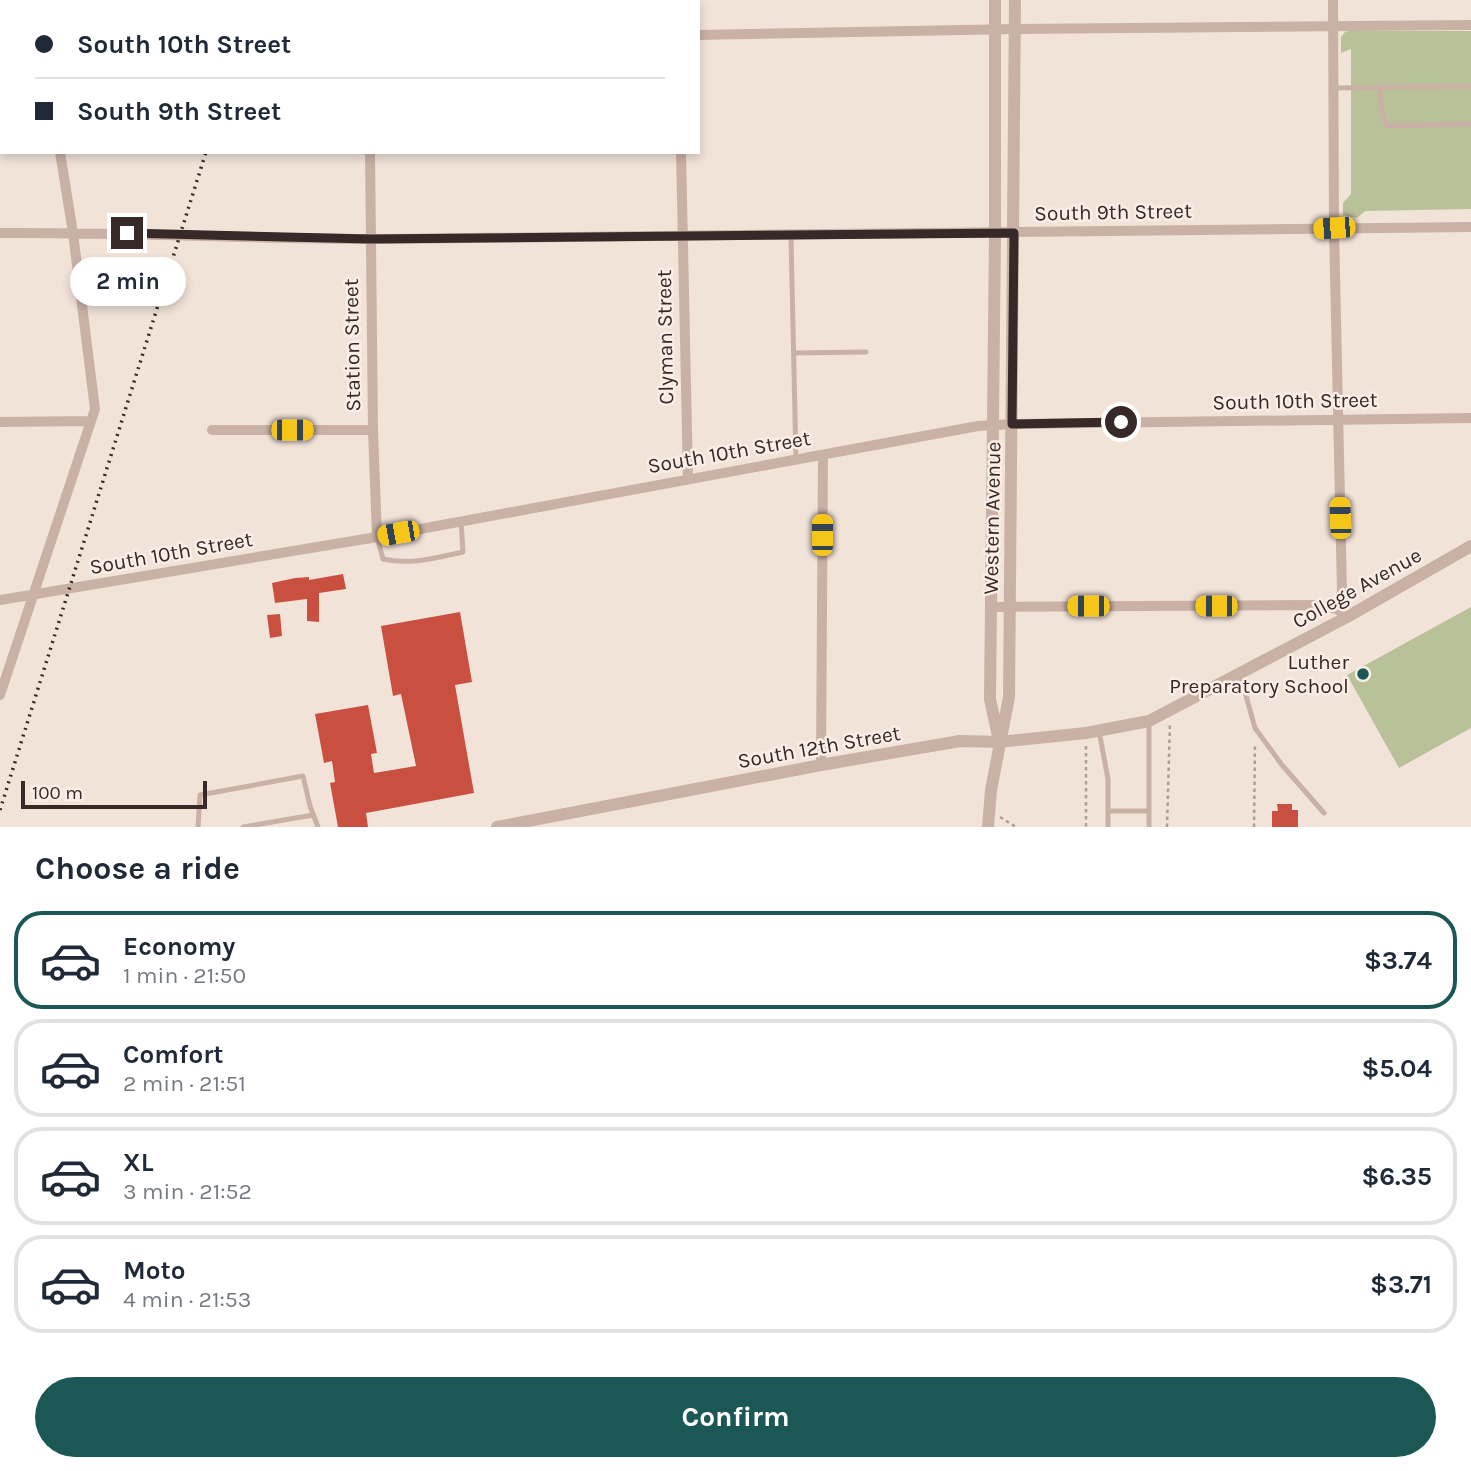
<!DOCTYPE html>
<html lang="en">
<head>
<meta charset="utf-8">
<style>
  body { margin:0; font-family:Karla,sans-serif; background:#f2f2f3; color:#1f2937; height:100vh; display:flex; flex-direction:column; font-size:26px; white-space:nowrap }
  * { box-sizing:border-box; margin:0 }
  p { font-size:23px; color:#747a83 }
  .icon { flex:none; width:38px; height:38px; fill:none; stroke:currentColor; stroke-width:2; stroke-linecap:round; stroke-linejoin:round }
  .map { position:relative; height:827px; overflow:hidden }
  .sheet { display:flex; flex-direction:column; background:#fff; flex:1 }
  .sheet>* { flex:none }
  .top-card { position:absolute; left:0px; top:0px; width:700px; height:154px; box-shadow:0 4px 10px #0003; display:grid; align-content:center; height:154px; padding:0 35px; background:#fff }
  .scale { position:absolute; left:21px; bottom:18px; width:186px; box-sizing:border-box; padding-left:7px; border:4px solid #362927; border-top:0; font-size:19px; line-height:24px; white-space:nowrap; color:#362927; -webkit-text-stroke:5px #faeee6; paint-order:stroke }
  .end { position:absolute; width:32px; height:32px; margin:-16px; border:9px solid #362927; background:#fff; box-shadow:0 0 0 4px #fff }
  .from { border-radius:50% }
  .bubble { position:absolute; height:49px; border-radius:24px; background:#fff; box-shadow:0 4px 10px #0003; font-size:23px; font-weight:700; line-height:49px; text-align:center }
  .car { position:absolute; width:21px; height:42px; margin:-21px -10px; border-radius:9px; box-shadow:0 0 5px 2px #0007; background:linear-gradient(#f5c518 24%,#345 0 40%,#f5c518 0 76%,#345 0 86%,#f5c518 0) }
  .top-card b { display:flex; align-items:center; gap:24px; height:66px; font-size:26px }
  .top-card b+b { border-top:2px solid #e0e1e3 }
  .top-card i { width:18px; height:18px; background:#1f2937 }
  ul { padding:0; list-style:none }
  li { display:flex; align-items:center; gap:21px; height:98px; margin:0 14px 10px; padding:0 21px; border:4px solid #e0e1e3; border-radius:28px }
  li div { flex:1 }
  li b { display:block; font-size:26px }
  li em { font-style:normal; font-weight:700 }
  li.selected { border-color:#1b5855 }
  li>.icon { width:63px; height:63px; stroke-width:1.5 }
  h2 { padding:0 35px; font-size:32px; line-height:84px }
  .action { display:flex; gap:14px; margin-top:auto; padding:14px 35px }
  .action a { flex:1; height:80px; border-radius:42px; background:#1b5855; color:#fff; font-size:28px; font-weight:700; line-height:80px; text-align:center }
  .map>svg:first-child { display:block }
  .green { fill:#b9c199 }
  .building { fill:#c95040 }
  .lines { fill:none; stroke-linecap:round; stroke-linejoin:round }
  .path { stroke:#b69b8f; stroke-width:2.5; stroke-dasharray:3.5 3.5; stroke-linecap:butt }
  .service { stroke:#cab1a5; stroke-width:5 }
  .minor { stroke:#cab1a5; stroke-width:10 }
  .tertiary { stroke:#cab1a5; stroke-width:12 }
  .rail { stroke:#362927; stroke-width:3.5; stroke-dasharray:2 5; stroke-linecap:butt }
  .route { stroke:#362927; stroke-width:9 }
  .poi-dot { fill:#1b5855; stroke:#faeee6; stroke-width:2.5 }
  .labels { text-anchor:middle; stroke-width:5; stroke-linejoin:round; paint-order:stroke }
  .street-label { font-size:21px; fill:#362927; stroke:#faeee6 }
  .poi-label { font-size:21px; fill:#362927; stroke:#faeee6; text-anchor:end }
</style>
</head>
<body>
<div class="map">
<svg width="1471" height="827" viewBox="0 0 1471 827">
  <rect width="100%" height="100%" fill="#f2e3d9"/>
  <path class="green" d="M1350 31H1471V209L1365 211 1357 218 1343 215V203L1351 194V49L1341 53V37L1345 32Z
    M1471 607V728L1399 768 1347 675Z"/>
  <path class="building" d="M343 574 346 589 319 593V622L307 621V599L275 603 272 583 295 578 309 577V580Z
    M460 612 472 682 455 685 474 793 366 813 368 827H338L330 783 335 782 332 761 324 763 315 714 368 705 377 753 371 754 374 773 416 766 401 694 393 696 381 626Z
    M280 614 282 636 270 638 267 615Z
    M1277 804H1292V810H1298V827H1272V811H1278Z"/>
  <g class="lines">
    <path class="path" d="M1086 746V827
      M1000 817 1016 827
      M1167 827 1170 722
      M1254 827 1255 743"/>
    <path class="service" d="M0 47 2 46
      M1380 87 1382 113 1387 126 1471 124
      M1334 88 1471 86
      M791 237 796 460
      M794 353 866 352
      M377 537 383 559C410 565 436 558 463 552L461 521
      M1240 674 1255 728 1282 765 1324 813
      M1099 731 1108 779V827
      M1108 811H1149
      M198 827 200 795 303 776 310 806 318 827
      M243 827 313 815
      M1149 827V722"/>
    <path class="minor" d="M37 0V2
      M366 0V2
      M678 0V2
      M1333 0 1334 228 1342 592 1337 609
      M698 35 1015 29 1471 25
      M370 152 373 430 377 537
      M681 152 688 479
      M0 233C126 232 251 239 377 239 742 238 1107 234 1471 227
      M0 422 90 421
      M212 430H373
      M0 600 377 537 978 426 1012 424 1471 418
      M991 607 1319 605 1337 609 1342 613
      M0 695 95 409 73 233 60 152
      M821 765 823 455"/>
    <path class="tertiary" d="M995 0V234L990 699 999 741
      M497 827 821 765 960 741 999 742 1086 733 1149 721 1347 617 1471 546
      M988 827 991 790 1009 697 1015 0"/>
    <path class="rail" d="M254 2 255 0
      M0 810 206 152"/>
  </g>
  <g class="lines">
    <path class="route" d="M127 233 370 239 1014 233 1012 424 1121 422"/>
  </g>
  <circle class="poi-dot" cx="1363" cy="674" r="7"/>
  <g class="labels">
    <g class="street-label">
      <text transform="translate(1113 212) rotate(-1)" y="7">South 9th Street</text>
      <text transform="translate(665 337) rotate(-91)" y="7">Clyman Street</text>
      <text transform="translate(352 345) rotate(-91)" y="7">Station Street</text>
      <text transform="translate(1295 401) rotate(-1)" y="7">South 10th Street</text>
      <text transform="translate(729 452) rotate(-10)" y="7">South 10th Street</text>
      <text transform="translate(992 518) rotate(-89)" y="7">Western Avenue</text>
      <text transform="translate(171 553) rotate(-10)" y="7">South 10th Street</text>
      <text transform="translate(1357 588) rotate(-29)" y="7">College Avenue</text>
      <text transform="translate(819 747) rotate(-10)" y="7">South 12th Street</text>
    </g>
    <g class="poi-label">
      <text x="1349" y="669">Luther<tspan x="1349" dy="24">Preparatory School</tspan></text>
    </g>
  </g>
</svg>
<div class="scale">100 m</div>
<i class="end from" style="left:1121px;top:422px"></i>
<i class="end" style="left:127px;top:233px"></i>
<div class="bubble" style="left:70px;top:257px;width:116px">2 min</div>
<i class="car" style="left:1334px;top:228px;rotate:266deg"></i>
<i class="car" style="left:292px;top:430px;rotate:90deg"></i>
<i class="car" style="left:1340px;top:518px;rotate:358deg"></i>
<i class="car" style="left:398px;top:533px;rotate:260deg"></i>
<i class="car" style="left:822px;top:535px;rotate:0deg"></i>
<i class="car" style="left:1088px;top:606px;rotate:270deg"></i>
<i class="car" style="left:1216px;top:606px;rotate:270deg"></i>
<div class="top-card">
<b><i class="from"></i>South 10th Street</b>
<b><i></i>South 9th Street</b>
</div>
</div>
<section class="sheet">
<h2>Choose a ride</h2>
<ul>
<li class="selected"><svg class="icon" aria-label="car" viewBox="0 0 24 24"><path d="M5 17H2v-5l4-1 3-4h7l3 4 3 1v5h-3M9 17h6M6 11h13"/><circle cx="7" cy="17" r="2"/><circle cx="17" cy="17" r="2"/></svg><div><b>Economy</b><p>1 min · 21:50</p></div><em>$3.74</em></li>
<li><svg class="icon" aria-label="car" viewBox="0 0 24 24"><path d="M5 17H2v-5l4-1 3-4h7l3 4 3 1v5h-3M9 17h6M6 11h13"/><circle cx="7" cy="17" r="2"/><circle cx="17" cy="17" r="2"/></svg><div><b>Comfort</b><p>2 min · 21:51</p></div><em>$5.04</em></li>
<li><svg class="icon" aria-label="car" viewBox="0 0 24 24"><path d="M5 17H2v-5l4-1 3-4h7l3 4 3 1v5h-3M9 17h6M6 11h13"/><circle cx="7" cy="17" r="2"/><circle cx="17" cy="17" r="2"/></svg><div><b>XL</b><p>3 min · 21:52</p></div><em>$6.35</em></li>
<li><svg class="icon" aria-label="car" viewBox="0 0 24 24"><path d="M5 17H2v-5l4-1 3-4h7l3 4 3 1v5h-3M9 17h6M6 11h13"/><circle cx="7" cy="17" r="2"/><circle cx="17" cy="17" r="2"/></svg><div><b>Moto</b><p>4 min · 21:53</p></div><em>$3.71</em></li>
</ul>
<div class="action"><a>Confirm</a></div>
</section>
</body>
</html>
